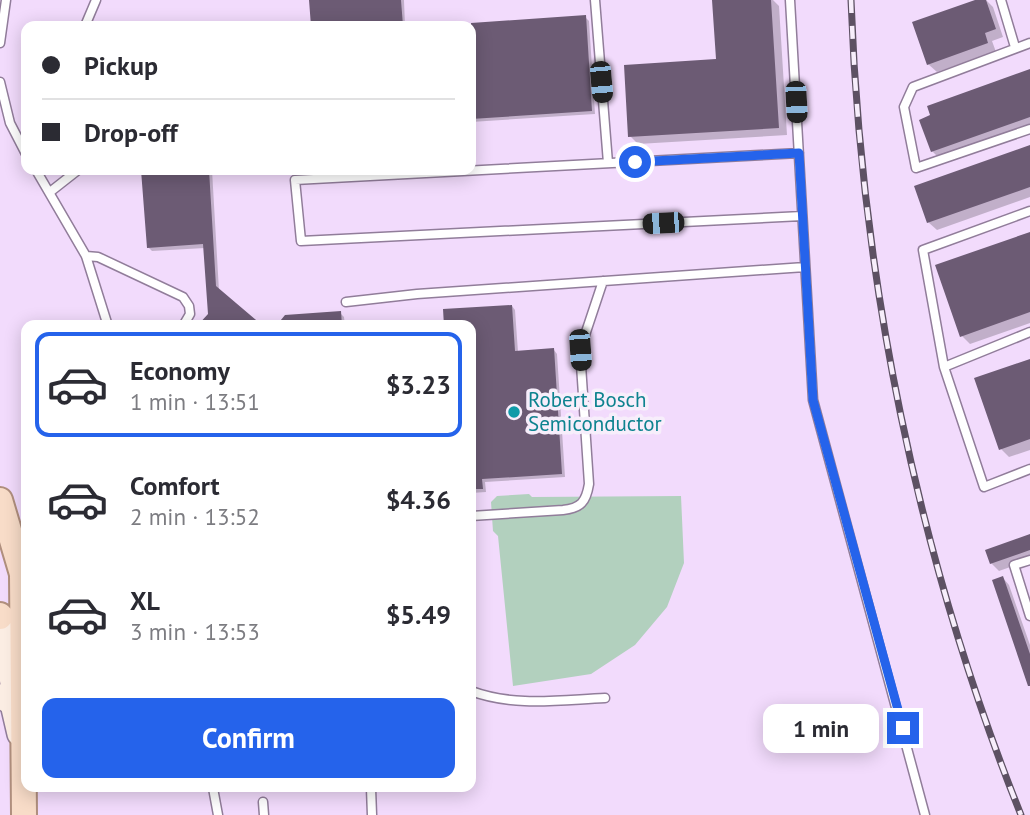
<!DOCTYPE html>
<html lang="en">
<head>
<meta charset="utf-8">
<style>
  body { margin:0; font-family:"PT Sans",sans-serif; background:#f7f7f7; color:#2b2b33; height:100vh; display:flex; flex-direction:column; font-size:26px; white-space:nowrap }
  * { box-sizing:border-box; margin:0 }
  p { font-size:23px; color:#7c7c81 }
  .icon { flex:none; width:38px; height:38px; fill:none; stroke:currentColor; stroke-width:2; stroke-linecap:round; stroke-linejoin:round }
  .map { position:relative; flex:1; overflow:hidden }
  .details { position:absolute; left:21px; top:320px; width:455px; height:472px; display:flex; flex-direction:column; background:#fff; border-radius:14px; box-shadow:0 4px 18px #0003 }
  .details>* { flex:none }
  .top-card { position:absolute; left:21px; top:21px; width:455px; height:154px; border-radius:14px; box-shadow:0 4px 18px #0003; display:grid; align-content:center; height:154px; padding:0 21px; background:#fff }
  .end { position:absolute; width:32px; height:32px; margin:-16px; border:9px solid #2563eb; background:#fff; box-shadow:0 0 0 4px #fff }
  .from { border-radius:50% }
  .bubble { position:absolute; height:49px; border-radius:14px; background:#fff; box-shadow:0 4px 18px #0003; font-size:23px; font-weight:800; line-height:49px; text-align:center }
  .car { position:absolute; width:21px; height:42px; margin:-21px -10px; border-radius:9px; box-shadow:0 0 5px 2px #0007; background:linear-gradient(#222 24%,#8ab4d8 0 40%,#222 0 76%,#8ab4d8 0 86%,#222 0) }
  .top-card b { display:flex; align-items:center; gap:24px; height:66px; font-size:26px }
  .top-card b+b { border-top:2px solid #e1e1e2 }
  .top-card i { width:18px; height:18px; background:#2b2b33 }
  ul { padding:12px 0 0; list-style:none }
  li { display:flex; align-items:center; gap:21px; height:105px; margin:0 14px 10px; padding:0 7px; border:4px solid transparent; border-radius:14px }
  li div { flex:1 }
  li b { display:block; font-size:26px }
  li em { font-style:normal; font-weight:800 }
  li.on { border-color:#2563eb }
  li>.icon { width:63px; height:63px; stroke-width:1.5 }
  .action { display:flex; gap:14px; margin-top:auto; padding:14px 21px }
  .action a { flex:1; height:80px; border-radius:14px; background:#2563eb; color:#fff; font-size:28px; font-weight:800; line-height:80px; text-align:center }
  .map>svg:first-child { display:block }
  .green { fill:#b2d0be }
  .shadow { fill:#0003 }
  .building { fill:#6c5b74 }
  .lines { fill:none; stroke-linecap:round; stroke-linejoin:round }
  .service-casing { stroke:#917d9a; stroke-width:11 }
  .secondary-casing { stroke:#917d9a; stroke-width:26 }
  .primary-casing { stroke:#b08f7e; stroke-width:28 }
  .service { stroke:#fff; stroke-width:8 }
  .secondary { stroke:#fbede3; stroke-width:23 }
  .primary { stroke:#f8dcc8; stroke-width:24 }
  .rail-casing { stroke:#5d5163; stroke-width:7 }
  .rail { stroke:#f7eefb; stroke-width:4.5; stroke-dasharray:13; stroke-linecap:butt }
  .route { stroke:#2563eb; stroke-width:9 }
  .culture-dot { fill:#0f9aa8; stroke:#f7eefb; stroke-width:2.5 }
  .labels { text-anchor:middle; stroke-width:7; stroke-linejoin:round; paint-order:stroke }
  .culture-label { font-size:21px; fill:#0d838f; stroke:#f7eefb; text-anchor:start }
</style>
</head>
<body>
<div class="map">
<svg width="1030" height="815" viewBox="0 0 1030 815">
  <rect width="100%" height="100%" fill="#f2dbfc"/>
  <path class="green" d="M529 494 532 497 681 496 684 563 667 607 635 645 591 674 513 686 498 536 493 531 491 502 497 496Z"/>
  <path class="shadow" d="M310 0H404L405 26H312Z
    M729 0H773L779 6 787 135 638 144 630 136 718 61Z
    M980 0H986L993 7 1003 37 992 41 996 52 937 72 928 64Z
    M585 17 589 21 595 114 471 122V26H450Z
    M1030 71V127L940 159 932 151Z
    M1030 147V197L937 230 928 222Z
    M143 170H212L219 291 209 315 205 248 152 251 148 247Z
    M1030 234V323L970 344 962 336Z
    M512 306 515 310 518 352 554 350 557 354 565 477 485 482 486 492 471 493V326Z
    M340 313 344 317 345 326H278Z
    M1030 360V450L1009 457 1001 449Z
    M1030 536V560L999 571 991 563Z
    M1003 578 1009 585 1030 645V686L994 581Z"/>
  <path class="building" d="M309 0H401L403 26H311Z
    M712 0H771L779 128 628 137 624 65 716 59Z
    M975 0H986L996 29 985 33 988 43 927 65 912 22Z
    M586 15 592 111 471 119V23Z
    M1030 69V117L931 152 919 120 930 115 927 106Z
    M1030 145V187L927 223 914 186Z
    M141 170H209L216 286 263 326H197L208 314 203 244 147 248Z
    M1030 232V312L960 337 935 265Z
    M512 305 515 351 554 348 562 474 482 479 483 489H471V326H444L443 309Z
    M341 311 342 326H276L285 315Z
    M1030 359V439L999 450 974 378Z
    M1030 534V550L990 564 985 550Z
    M1003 576 1030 654V686H1028L992 580Z"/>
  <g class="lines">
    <defs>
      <path id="service" d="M595 0 608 163
        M790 0 813 400 925 815
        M1001 0 1015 47
        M85 26 96 0
        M0 43 6 0
        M1030 43 913 87 904 107 916 168 1030 129
        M0 82 10 123 26 154
        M799 153 295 180 301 241 802 216
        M36 170 86 256 108 326
        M50 192 78 170
        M1030 211 923 250 944 367 1030 332
        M86 256 98 257 183 297 189 306 190 314 183 326
        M346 302 417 294 805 267
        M944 367 984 487 1030 469
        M471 516 563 510C581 508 586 502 589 484L580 350 603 281
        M1030 560 1014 565 1030 616
        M471 691C514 707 559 700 605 698
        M213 788 218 815
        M371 788 372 815
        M263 802 264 815"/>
      <path id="secondary" d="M0 617 12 683 24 693
        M0 696 12 704 19 734"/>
      <path id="primary" d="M0 500 22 574 24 815
        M0 615V617"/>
    </defs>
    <use href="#service" class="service-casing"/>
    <use href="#secondary" class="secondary-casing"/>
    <use href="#primary" class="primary-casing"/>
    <use href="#service" class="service"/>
    <use href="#secondary" class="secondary"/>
    <use href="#primary" class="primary"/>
    <defs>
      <path id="rail" d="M851 0C861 279 917 556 1021 815"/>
    </defs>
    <use href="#rail" class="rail-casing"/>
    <use href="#rail" class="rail"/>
  </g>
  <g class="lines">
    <path class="route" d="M635 162 799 153 813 400 903 728"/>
  </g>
  <circle class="culture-dot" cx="514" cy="412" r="7"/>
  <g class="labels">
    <g class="culture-label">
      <text x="528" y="407">Robert Bosch<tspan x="528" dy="24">Semiconductor</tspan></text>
    </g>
  </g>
</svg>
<i class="end from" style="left:635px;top:162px"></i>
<i class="end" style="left:903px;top:728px"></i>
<div class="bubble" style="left:763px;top:704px;width:116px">1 min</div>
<i class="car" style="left:601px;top:82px;rotate:175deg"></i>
<i class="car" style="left:796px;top:102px;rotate:177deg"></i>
<i class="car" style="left:663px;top:223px;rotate:267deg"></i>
<i class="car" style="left:580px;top:350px;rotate:176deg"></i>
<div class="top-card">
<b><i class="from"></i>Pickup</b>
<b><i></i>Drop-off</b>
</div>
<section class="details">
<ul>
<li class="on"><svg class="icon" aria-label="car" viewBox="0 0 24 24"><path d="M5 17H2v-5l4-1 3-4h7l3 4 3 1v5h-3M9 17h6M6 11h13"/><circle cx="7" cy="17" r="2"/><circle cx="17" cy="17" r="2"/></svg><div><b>Economy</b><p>1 min · 13:51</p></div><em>$3.23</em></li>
<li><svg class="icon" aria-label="car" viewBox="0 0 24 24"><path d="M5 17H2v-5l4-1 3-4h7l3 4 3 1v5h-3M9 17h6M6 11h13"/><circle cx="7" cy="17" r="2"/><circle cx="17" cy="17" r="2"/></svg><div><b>Comfort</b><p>2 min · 13:52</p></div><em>$4.36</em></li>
<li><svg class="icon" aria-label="car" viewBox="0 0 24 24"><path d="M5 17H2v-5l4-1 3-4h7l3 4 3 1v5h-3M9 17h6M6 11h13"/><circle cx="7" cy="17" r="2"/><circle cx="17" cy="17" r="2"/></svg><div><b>XL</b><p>3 min · 13:53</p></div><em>$5.49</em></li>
</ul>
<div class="action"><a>Confirm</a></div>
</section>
</div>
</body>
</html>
